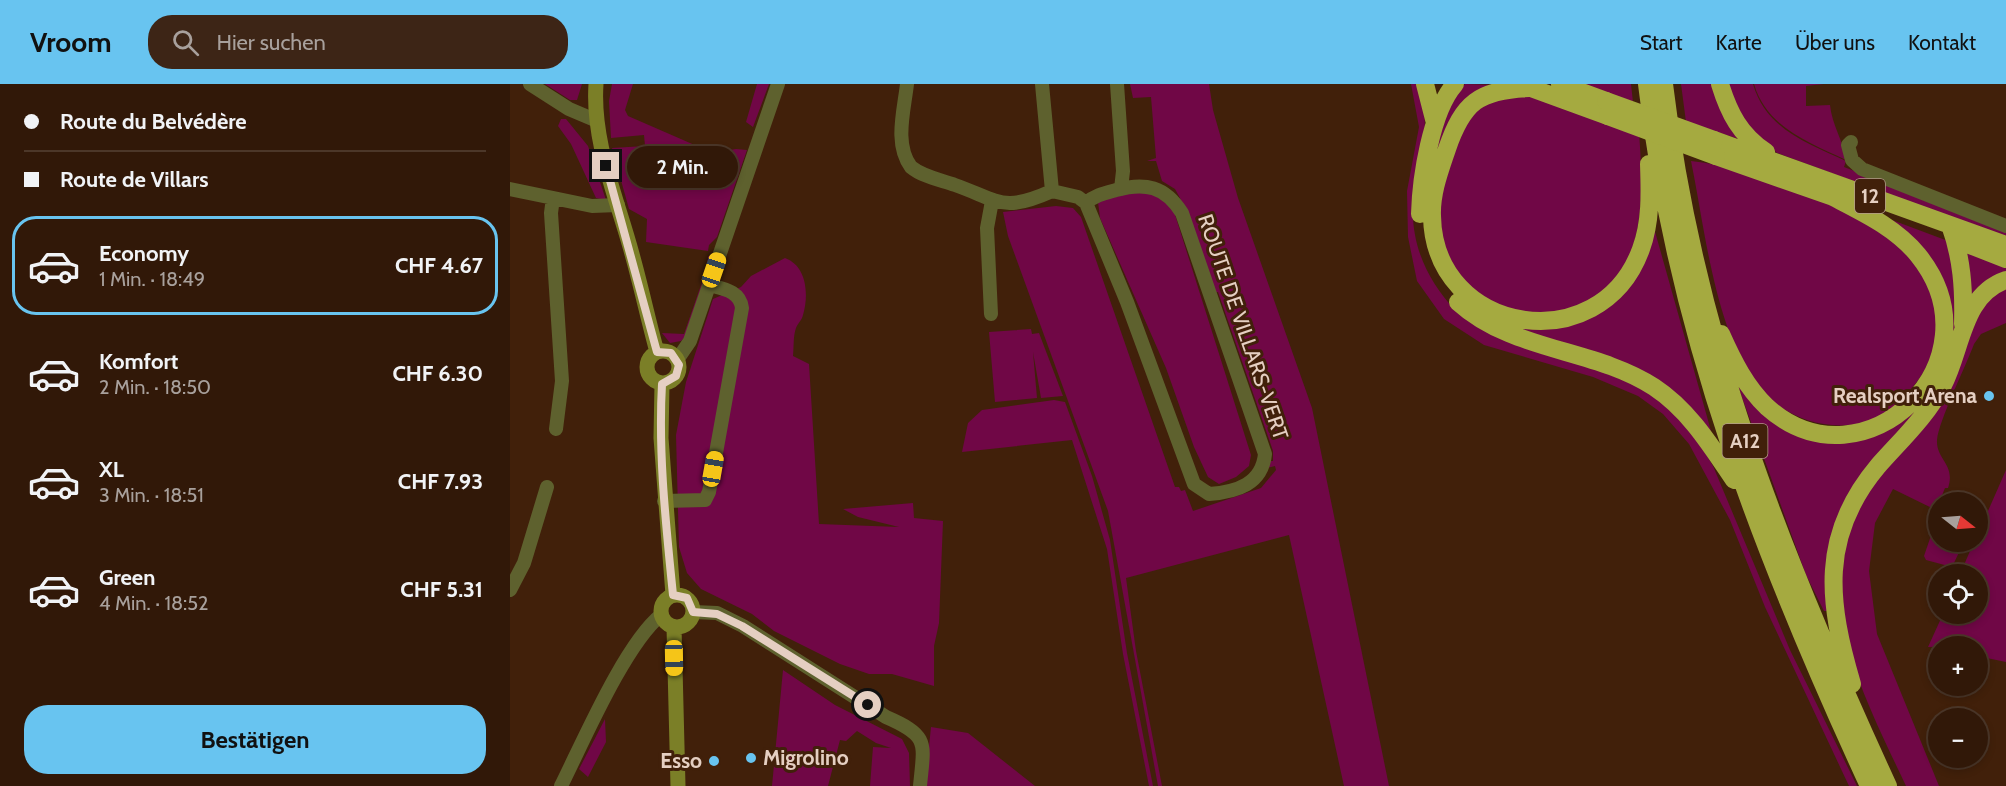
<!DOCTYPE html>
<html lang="de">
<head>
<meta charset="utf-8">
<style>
  body { margin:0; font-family:Cabin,sans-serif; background:#3d2516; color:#f1f3f6; height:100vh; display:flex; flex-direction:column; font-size:22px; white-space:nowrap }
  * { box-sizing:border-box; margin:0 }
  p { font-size:20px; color:#a8a09c }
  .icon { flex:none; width:33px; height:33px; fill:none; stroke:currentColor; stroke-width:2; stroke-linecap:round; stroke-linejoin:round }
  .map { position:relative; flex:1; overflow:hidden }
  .details { display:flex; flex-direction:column; background:#311808; width:510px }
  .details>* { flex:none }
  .top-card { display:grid; align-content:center; height:132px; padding:0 24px; background:#311808 }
  .needle { width:39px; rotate:107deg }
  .controls { position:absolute; left:1418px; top:408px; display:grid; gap:12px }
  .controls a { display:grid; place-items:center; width:60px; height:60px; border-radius:50%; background:#311808; box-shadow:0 3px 9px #0003,0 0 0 2px #4c3729; font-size:30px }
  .end { position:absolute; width:27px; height:27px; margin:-14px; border:8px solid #e5cfc2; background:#111; box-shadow:0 0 0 3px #111 }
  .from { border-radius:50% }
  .bubble { position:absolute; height:42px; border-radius:21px; background:#311808; box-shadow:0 3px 9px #0003,0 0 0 2px #4c3729; font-size:20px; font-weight:700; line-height:42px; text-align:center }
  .car { position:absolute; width:18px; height:36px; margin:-18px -9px; border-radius:8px; box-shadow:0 0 4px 2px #0007; background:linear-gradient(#f5c518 24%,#345 0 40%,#f5c518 0 76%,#345 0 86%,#f5c518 0) }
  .top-card b { display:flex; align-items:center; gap:21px; height:57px; font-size:22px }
  .top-card b+b { border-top:2px solid #4c3729 }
  .top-card i { width:15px; height:15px; background:#f1f3f6 }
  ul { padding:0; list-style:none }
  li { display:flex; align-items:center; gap:18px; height:99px; margin:0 12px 9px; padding:0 12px; border:3px solid transparent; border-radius:24px }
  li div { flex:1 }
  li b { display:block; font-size:22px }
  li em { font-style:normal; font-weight:700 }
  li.on { border-color:#68c4f0 }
  li>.icon { width:54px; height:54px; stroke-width:1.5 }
  .cta { display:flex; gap:12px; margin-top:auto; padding:12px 24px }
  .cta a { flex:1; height:69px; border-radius:24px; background:#68c4f0; color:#111; font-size:24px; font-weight:700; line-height:69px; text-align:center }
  header { display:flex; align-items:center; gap:36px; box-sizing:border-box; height:84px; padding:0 30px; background:#68c4f0; color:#111 }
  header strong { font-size:28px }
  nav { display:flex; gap:33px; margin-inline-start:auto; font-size:21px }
  .search { width:420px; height:54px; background:#3d2516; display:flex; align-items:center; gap:15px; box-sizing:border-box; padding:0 21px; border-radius:24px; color:#a8a09c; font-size:22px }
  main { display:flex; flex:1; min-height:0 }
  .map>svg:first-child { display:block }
  .green { fill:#700746 }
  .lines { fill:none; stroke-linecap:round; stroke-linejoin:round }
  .street { stroke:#5e612e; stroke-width:14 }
  .secondary { stroke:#7b7f27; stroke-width:15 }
  .highway { stroke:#a5aa40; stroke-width:18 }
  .highway-bridge { stroke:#a5aa40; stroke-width:18 }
  .route { stroke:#e5cfc2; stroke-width:8 }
  .poi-dot { fill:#68c4f0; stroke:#41200a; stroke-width:2 }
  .labels { text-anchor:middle; stroke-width:6; stroke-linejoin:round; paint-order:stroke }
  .shield { fill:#41200a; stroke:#b49a8b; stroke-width:1.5 }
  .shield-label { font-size:20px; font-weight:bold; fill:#e5cfc2 }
  .street-label { font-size:21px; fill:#e5cfc2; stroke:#41200a }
  .poi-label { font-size:21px; font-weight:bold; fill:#e5cfc2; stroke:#41200a; text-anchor:end }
</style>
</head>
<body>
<header>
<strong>Vroom</strong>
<div class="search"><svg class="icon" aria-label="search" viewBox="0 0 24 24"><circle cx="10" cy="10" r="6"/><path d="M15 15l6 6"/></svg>Hier suchen</div>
<nav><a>Start</a><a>Karte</a><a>Über uns</a><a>Kontakt</a></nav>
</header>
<main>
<section class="details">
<div class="top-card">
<b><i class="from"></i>Route du Belvédère</b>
<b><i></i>Route de Villars</b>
</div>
<ul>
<li class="on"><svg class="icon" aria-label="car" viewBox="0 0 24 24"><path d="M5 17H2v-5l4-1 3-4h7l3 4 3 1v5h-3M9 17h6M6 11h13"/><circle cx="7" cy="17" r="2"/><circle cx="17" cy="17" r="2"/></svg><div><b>Economy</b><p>1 Min. · 18:49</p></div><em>CHF 4.67</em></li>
<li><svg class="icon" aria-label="car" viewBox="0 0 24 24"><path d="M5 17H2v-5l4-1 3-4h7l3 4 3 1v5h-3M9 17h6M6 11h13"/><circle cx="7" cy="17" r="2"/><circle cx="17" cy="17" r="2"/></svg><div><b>Komfort</b><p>2 Min. · 18:50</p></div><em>CHF 6.30</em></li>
<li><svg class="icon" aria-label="car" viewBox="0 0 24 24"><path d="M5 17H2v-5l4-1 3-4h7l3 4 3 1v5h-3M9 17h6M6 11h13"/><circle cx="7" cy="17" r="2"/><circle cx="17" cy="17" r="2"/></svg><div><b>XL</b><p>3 Min. · 18:51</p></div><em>CHF 7.93</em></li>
<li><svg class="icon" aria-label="car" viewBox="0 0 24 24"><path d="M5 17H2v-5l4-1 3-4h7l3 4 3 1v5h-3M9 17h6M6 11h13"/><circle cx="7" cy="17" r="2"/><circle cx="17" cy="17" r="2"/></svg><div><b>Green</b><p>4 Min. · 18:52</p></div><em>CHF 5.31</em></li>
</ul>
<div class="cta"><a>Bestätigen</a></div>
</section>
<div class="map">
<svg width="1496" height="702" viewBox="0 0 1496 702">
  <rect width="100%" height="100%" fill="#41200a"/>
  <path class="green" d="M35 0H72L67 16H60Z
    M102 0H123L115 26 118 32 203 69 226 65 237 66 207 153 199 161 198 167 136 158 137 135 119 125 102 64 135 62 134 51 101 54 99 17Z
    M247 0H259L243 43 236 38Z
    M620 0H699L703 26 728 114 802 324 879 702H834L779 451 616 494 626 567 652 702H648L598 427 498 152 493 128 546 122 563 124 571 133 665 403H669L671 407 675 406 683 427 751 404 766 386 765 382 757 384 758 377H763V367L708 208 703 209 670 114 665 105 652 97 646 77H637L646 74 641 13 623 14Z
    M901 0H911C913 15 915 31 915 46 914 66 907 86 904 105 898 153 913 192 946 227L1132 304 1159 324 1186 353 1203 382 1280 566 1347 702H1339L1255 523 1220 436 1179 360 1153 330 1128 312 1083 293 974 261 934 235 907 197 898 153 897 107 909 43Z
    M955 0 988 1C953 14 941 38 931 71 924 93 915 114 917 138 924 216 1014 273 1085 229 1117 210 1132 178 1141 144H1144L1203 354C1197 352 1179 326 1171 318 1162 309 1149 300 1138 294 1089 268 1033 261 983 238 928 212 907 153 918 96 925 61 928 25 955 0Z
    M1071 0H1121L1123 18Z
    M1171 0H1205L1232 56 1176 38Z
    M1218 0H1243C1256 45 1297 59 1336 77L1334 83 1496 145V154L1267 69 1236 40 1224 19Z
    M1244 0H1314L1296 2V22L1320 21C1322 41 1333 56 1336 76 1299 58 1257 44 1244 0Z
    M1019 10 1129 48C1132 91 1135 133 1119 174 1085 261 943 241 930 146 926 120 936 95 944 71 949 52 958 22 978 14 989 10 1007 12 1019 10Z
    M51 35H56L78 62 96 116 86 114 61 60 48 42Z
    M1181 77C1221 81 1257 97 1294 110 1323 121 1360 132 1383 154 1425 194 1444 249 1406 299 1400 306 1394 318 1386 324 1342 355 1281 343 1248 302 1205 248 1195 145 1181 77Z
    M637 105 661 118 741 371 739 382 726 393 709 400 698 393 684 363 656 284 590 134 588 118 598 113Z
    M1382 136 1438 157 1443 163 1447 242 1416 318 1354 390 1317 527H1314L1296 491 1225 294 1319 354 1397 331 1440 241Z
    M1453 167 1496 183V191L1459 216Z
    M198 172H203L176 252 171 257 160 259 152 249 174 250 197 184Z
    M275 174C297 182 299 211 293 231 292 236 288 239 286 244 283 252 284 263 283 272L299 280 309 440 389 443 348 433 333 425 403 419 404 434 433 437 429 539 424 562V602L382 590H359L330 580 264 547 242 530 191 505 177 489 169 463 166 351 176 298 203 215 231 203 241 192Z
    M1496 201V239L1471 250 1464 260C1456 282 1429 336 1427 356 1426 376 1446 380 1438 404H1435L1426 426 1383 405 1365 439 1359 487 1367 550 1429 702H1396C1372 651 1333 574 1329 518 1324 448 1367 391 1402 335 1426 296 1450 257 1473 218Z
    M521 245 522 250 529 249 553 312 531 314 523 268 527 314 485 318 479 248Z
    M544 316 555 318 582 392 600 456 617 569 643 702H639L613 570 597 465 562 356 452 368 458 339 472 326Z
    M1496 386V578L1467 572V562L1418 563 1433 530H1467V490H1450L1464 458H1467V452Z
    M1428 431V458H1454L1442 483 1416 476 1414 472Z
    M273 586 325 621 392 655 399 669 400 702H360L363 663 381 664 366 659 347 647 336 657 330 656 318 702H262Z
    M95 635 96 658 78 693 69 685Z
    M421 643 458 649 525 702H415Z"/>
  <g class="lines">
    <path class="street" d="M20 0 59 25 85 36
      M397 0C394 27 384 60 401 83 413 93 431 96 445 101 490 117 493 129 542 107L532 0
      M607 0 613 87 611 105
      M1341 58 1338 61 1342 76 1352 85 1496 142
      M0 105 82 122 108 121
      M542 107 568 113 576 119 617 218 684 400 699 410C727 408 752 400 755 370L672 129C655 102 635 98 606 106 595 109 585 111 576 119
      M43 114 41 129 52 297 46 345
      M481 230 477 144 482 117
      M167 276 180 257 268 0
      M154 417 195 416 199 408 232 224C230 207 214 205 199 201
      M0 506 14 479 37 403
      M183 528 207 529 233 542 376 633C420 652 414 659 410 702
      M51 702C73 658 115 560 151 531"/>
    <path class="secondary" d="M86 0C82 58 107 114 122 170 131 202 138 235 147 268
      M137 283a16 16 0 1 1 32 0a16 16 0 1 1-32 0Z
      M152 300 151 354 163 511
      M151 527a16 16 0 1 1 32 0a16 16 0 1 1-32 0Z
      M164 543 168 702"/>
    <path class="highway" d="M915 0 925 39
      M1010 0 1098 32
      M1050 0 1096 17
      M1137 0C1166 250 1254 475 1359 702
      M1154 0C1184 253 1272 472 1378 702
      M1210 0C1219 29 1230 51 1256 68
      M1019 4C969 6 953 18 937 65 930 86 921 109 922 132 924 251 1090 278 1131 165 1141 138 1140 109 1139 80
      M1204 56 1496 161
      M1206 72 1332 116
      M910 130C911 94 921 27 945 0
      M1440 141C1452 174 1454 205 1453 240
      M1460 161 1496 175
      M948 218C1003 268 1084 264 1144 303 1179 326 1201 362 1224 396
      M1211 250C1223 277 1236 303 1257 323 1354 410 1493 276 1408 171 1386 144 1354 129 1323 113
      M1342 600C1318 519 1309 452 1368 382 1391 356 1417 332 1433 301 1452 265 1452 211 1496 196"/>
    <path class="highway-bridge" d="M1096 17 1204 56
      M1098 32 1206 72"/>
  </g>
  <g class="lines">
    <path class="route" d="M96 82 147 268 161 269 169 281 166 292 152 300C148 370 156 441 163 511L177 514 183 528 207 530 232 542 358 621"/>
  </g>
  <g class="poi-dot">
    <circle cx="1479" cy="312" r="6"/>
    <circle cx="241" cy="674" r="6"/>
    <circle cx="204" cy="677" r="6"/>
  </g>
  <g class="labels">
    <g class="shield">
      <rect x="1345" y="95" width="30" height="34" rx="4.5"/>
      <rect x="1212.5" y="340" width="45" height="34" rx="4.5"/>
    </g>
    <g class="shield-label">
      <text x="1360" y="119">12</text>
      <text x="1235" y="364">A12</text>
    </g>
    <g class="street-label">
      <text transform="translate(733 243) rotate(71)" y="7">ROUTE DE VILLARS-VERT</text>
    </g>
    <g class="poi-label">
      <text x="1467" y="319">Realsport Arena</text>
      <text x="253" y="681" text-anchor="start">Migrolino</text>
      <text x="192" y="684">Esso</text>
    </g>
  </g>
</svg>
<div class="controls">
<a><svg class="needle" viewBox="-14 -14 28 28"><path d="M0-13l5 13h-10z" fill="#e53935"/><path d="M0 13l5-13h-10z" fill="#a8a09c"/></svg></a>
<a><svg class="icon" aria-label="locate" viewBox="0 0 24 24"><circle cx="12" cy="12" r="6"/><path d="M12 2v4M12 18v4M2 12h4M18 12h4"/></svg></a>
<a>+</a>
<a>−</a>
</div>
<i class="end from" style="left:358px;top:621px"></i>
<i class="end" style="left:96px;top:82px"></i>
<div class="bubble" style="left:117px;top:62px;width:111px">2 Min.</div>
<i class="car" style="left:204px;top:186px;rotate:19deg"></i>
<i class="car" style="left:203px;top:385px;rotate:10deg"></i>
<i class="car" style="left:164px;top:574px;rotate:179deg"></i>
</div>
</main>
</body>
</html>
